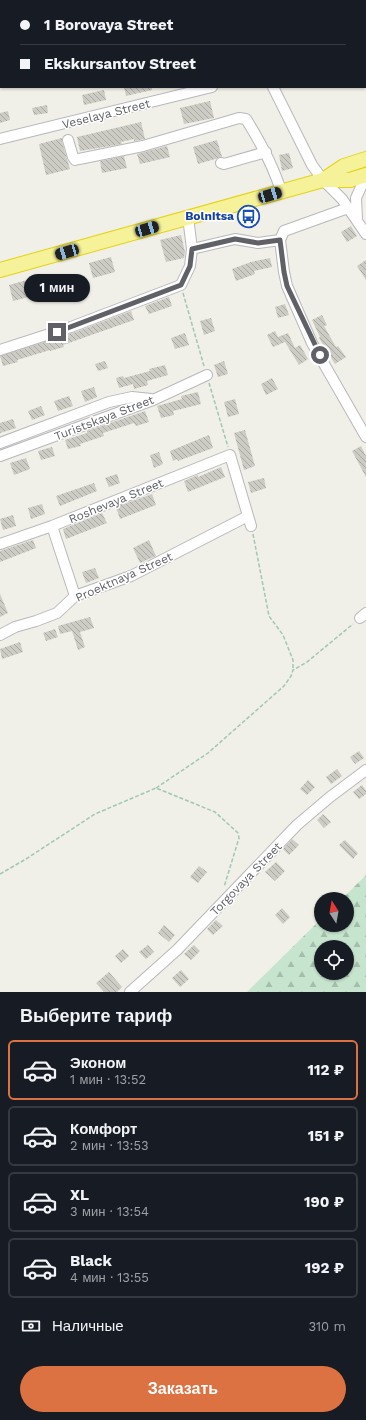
<!DOCTYPE html>
<html lang="ru">
<head>
<meta charset="utf-8">
<style>
  body { margin:0; font-family:"Work Sans",sans-serif; background:#20242c; color:#f1f3f6; height:100vh; display:flex; flex-direction:column; font-size:15px; white-space:nowrap }
  * { box-sizing:border-box; margin:0 }
  p { font-size:13px; color:#9ea1a6 }
  .icon { flex:none; width:22px; height:22px; fill:none; stroke:currentColor; stroke-width:2; stroke-linecap:round; stroke-linejoin:round }
  .map { position:relative; height:992px; overflow:hidden }
  .sheet { display:flex; flex-direction:column; background:#171b24; flex:1 }
  .sheet>* { flex:none }
  .hud { position:absolute; left:0px; top:0px; width:366px; height:88px; box-shadow:0 1px 3px #0004; display:grid; align-content:center; height:88px; padding:0 20px; background:#171b24 }
  .needle { width:26px; rotate:349deg }
  .buttons { position:absolute; left:314px; top:892px; display:grid; gap:8px }
  .buttons a { display:grid; place-items:center; width:40px; height:40px; border-radius:50%; background:#171b24; box-shadow:0 1px 3px #0004; font-size:20px }
  .end { position:absolute; width:18px; height:18px; margin:-9px; border:5px solid #5f6167; background:#fff; box-shadow:0 0 0 2px #fff }
  .from { border-radius:50% }
  .bubble { position:absolute; height:28px; border-radius:14px; background:#171b24; box-shadow:0 1px 3px #0004; font-size:13px; font-weight:700; line-height:28px; text-align:center }
  .car { position:absolute; width:12px; height:24px; margin:-12px -6px; border-radius:5px; box-shadow:0 0 3px 1px #0007; background:linear-gradient(#222 24%,#8ab4d8 0 40%,#222 0 76%,#8ab4d8 0 86%,#222 0) }
  .hud b { display:flex; align-items:center; gap:14px; height:38px; font-size:15px }
  .hud b+b { border-top:1px solid #363941 }
  .hud i { width:10px; height:10px; background:#f1f3f6 }
  ul { padding:0; list-style:none }
  li { display:flex; align-items:center; gap:12px; height:60px; margin:0 8px 6px; padding:0 12px; border:2px solid #363941; border-radius:6px }
  li div { flex:1 }
  li b { display:block; font-size:15px }
  li em { font-style:normal; font-weight:700 }
  li.on { border-color:#dc7142 }
  li>.icon { width:36px; height:36px; stroke-width:1.5 }
  h2 { padding:0 20px; font-size:18px; line-height:48px }
  .pay { display:flex; align-items:center; gap:10px; height:44px; padding:0 20px; font-size:15px }
  .pay p { margin-inline-start:auto }
  .cta { display:flex; gap:8px; margin-top:auto; padding:8px 20px }
  .cta a { flex:1; height:46px; border-radius:24px; background:#dc7142; color:#fff; font-size:16px; font-weight:700; line-height:46px; text-align:center }
  .map>svg:first-child { display:block }
  .forest { fill:url(#forest-firs); fill-rule:evenodd }
  .building { fill:url(#building-back-hatch) }
  .lines { fill:none; stroke-linecap:round; stroke-linejoin:round }
  .minor-casing { stroke:#b8b8bd; stroke-width:12 }
  .highway-casing { stroke:#e4d213; stroke-width:16 }
  .path { stroke:#a0c6b4; stroke-width:1.5; stroke-dasharray:4 2; stroke-linecap:butt }
  .minor { stroke:#fff; stroke-width:10 }
  .highway { stroke:#f5f29a; stroke-width:14 }
  .route { stroke:#5f6167; stroke-width:5 }
  .labels { text-anchor:middle; stroke-width:3; stroke-linejoin:round; paint-order:stroke }
  .street-label { font-size:12px; fill:#5f6167; stroke:#fff }
  .transit-label { font-size:12px; font-weight:bold; fill:#164399; stroke:#fff; text-anchor:end }
</style>
</head>
<body>
<div class="map">
<svg width="366" height="992" viewBox="0 0 366 992">
  <defs>
    <pattern id="forest-firs" width="22" height="20" patternUnits="userSpaceOnUse"><rect width="22" height="20" fill="#c7e5ce"/><path d="M5 1l3.5 6h-7zM16 11l3.5 6h-7z" fill="#a5bdab"/></pattern>
    <pattern id="building-back-hatch" width="6" height="6" patternUnits="userSpaceOnUse"><rect width="6" height="6" fill="#cccbc4"/><path d="M-1 5l2 2M0 0l6 6M5-1l2 2" fill="none" stroke="#a9a8a3"/></pattern>
  </defs>
  <rect width="100%" height="100%" fill="#f0f0e8"/>
  <path class="forest" d="M366 875V992H247L321 919V925H347V899H342ZM321 947H347V973H321Z"/>
  <path class="building" d="M124 87H152V90L126 96Z
    M104 90 106 100 84 105 82 95Z
    M210 101 214 118 184 124 180 108Z
    M47 105 48 113 34 115 32 108Z
    M8 111 10 120 0 123V113Z
    M141 122 145 139 134 141V139L121 142 122 144 80 151 77 137Z
    M62 138V142L70 169 46 175 39 144Z
    M217 140 222 157 198 164 193 147Z
    M167 146 170 157 140 164 137 154Z
    M289 153 293 168 282 171 279 155Z
    M124 156 127 168 102 173 100 161Z
    M351 226 357 236 347 242 341 232Z
    M181 235 185 252 184 258 166 262 160 240Z
    M111 257 115 272 93 278 89 263Z
    M270 258 272 267 254 271 255 274 236 281 232 269 251 262Z
    M366 260V280L357 266Z
    M31 279 36 295 13 301 9 285Z
    M169 297 172 306 149 314 145 306Z
    M285 304 289 315 278 318 275 307Z
    M131 311 134 320 63 345 64 347 50 351V350L17 360 18 362 3 366 0 356 73 333Z
    M322 315 327 325 324 326 336 347 338 346 346 357 335 364 319 338 320 337 312 320Z
    M211 318 215 331 204 335 200 321Z
    M275 331 278 337 288 333 295 348 300 345 308 359 299 365 285 342 273 347 267 335Z
    M185 333 189 345 175 349 171 338Z
    M105 361 108 368 98 371 95 364Z
    M224 361 228 374 218 377 214 365Z
    M165 365 168 375 147 381 148 385 134 389 133 384 119 388 116 378 123 376 124 378 150 371 149 369Z
    M272 378 278 389 266 395 261 384Z
    M94 387 97 397 85 402 81 391Z
    M198 392 201 404 173 411 174 415 161 418 157 406 182 399 181 396Z
    M69 396 73 406 58 411 54 401Z
    M235 399 239 414 228 417 224 402Z
    M41 406 45 415 32 420 28 411Z
    M145 411 149 422 136 426 134 423 103 433 104 436 80 444 81 446 68 449 65 440 87 433V431Z
    M13 419 16 428 0 433V423Z
    M245 430 255 466 244 470 234 433Z
    M209 435 213 448 178 461 177 459 173 461 170 451Z
    M361 446 366 456V477L352 451Z
    M52 447 55 456 41 460 38 451Z
    M159 452 163 464 154 468 150 455Z
    M26 458 30 469 14 475 10 463Z
    M221 467 225 477 188 492 184 481 198 475V477Z
    M117 474 120 483 109 487 105 478Z
    M264 478 266 488 251 493 248 482Z
    M94 483 97 491 60 506 56 496Z
    M152 494 156 505 120 519 116 507Z
    M42 504 45 514 31 519 28 508Z
    M102 513 107 523 66 539 63 529Z
    M13 515 16 526 3 530 0 519Z
    M33 540 36 548 0 562V551Z
    M149 540 156 556 140 563 133 548Z
    M95 568 99 578 86 583 82 572Z
    M0 594 8 613 0 617Z
    M90 617 94 628 80 632 85 647 78 650 72 631 60 634 58 626Z
    M55 629 58 637 46 641 43 633Z
    M20 642 23 652 2 659 0 649Z
    M359 751 364 758 355 764 350 757Z
    M337 769 342 776 331 784 326 777Z
    M308 780 315 787 307 795 300 789Z
    M362 785 366 791V794L359 799 353 792Z
    M323 814 331 822 324 828 317 820Z
    M292 839 299 845 289 855 283 849Z
    M345 840 358 853 353 859 339 845Z
    M276 862 285 871 275 881 265 872Z
    M199 866 207 872 198 883 190 877Z
    M282 908 290 917 283 924 275 915Z
    M216 920 223 926 213 935 207 929Z
    M164 925 175 935 169 942 158 933Z
    M148 945 154 952 146 959 139 952Z
    M194 945 200 951 191 960 184 954Z
    M123 949 129 956 121 963 115 956Z
    M181 970 189 979 180 987 172 978Z
    M109 972 122 987 117 992H104L96 983Z"/>
  <g class="lines">
    <defs>
      <path id="minor" d="M30 0V1
        M167 0 168 1
        M197 1 199 0
        M365 17 366 16
        M273 87 312 165 323 180 342 199 366 234
        M0 139 212 87
        M68 140 73 157 75 160 79 159 143 146 239 118 246 119C261 143 273 165 281 191
        M221 163 224 164 266 152
        M357 219 356 198 366 176
        M280 240 284 272 287 286 312 343 366 437
        M192 249 235 239 258 243 280 240 284 231 348 208
        M0 350 71 327 181 285 190 266 192 249 188 217
        M0 443 109 402 132 397 151 399
        M0 456 153 400 207 375
        M52 526 75 596
        M0 544 52 526 230 455 251 526
        M360 618 366 613
        M0 635 15 627 36 621 57 613 75 596 131 576 248 516
        M130 992 177 950 297 825 330 797 366 770"/>
      <path id="highway" d="M323 180 344 166 366 159
        M0 270 323 180H350L366 175"/>
    </defs>
    <use href="#minor" class="minor-casing"/>
    <use href="#highway" class="highway-casing"/>
    <path class="path" d="M183 293 204 366
      M209 383 228 447
      M253 534 269 616 283 635 293 660V670
      M156 788 208 753 284 686 291 676 293 670 307 662 353 624
      M0 874 26 859 95 814 156 788 215 812 238 833 239 838 224 887"/>
    <use href="#minor" class="minor"/>
    <use href="#highway" class="highway"/>
  </g>
  <g class="lines">
    <path class="route" d="M57 332 181 285 190 266 192 249 235 239 258 243 280 240 284 272 287 286 320 355"/>
  </g>
  <defs>
    <symbol id="bus-ring" viewBox="-11 -11 22 22"><circle r="9.5" fill="#fff" stroke="#1a4fb4" stroke-width="1.5"/><path d="M-5-6H5V4H4V6H2V4H-2V6H-4V4H-5ZM-3.5-4V0h7V-4ZM-3.5 1.2v1.5H-2V1.2ZM2 1.2v1.5H3.5V1.2Z" fill="#1a4fb4"/></symbol>
  </defs>
  <g fill-rule="evenodd">
    <use href="#bus-ring" x="236" y="204" width="25" height="25"/>
  </g>
  <g class="labels">
    <g class="street-label">
      <text transform="translate(106 114) rotate(-14)" y="4">Veselaya Street</text>
      <text transform="translate(104 418) rotate(-21)" y="4">Turistskaya Street</text>
      <text transform="translate(116 501) rotate(-22)" y="4">Roshevaya Street</text>
      <text transform="translate(124 577) rotate(-24)" y="4">Proektnaya Street</text>
      <text transform="translate(246 879) rotate(-46)" y="4">Torgovaya Street</text>
    </g>
    <g class="transit-label">
      <text x="234" y="220">Bolnitsa</text>
    </g>
  </g>
</svg>
<div class="buttons">
<a><svg class="needle" viewBox="-14 -14 28 28"><path d="M0-13l5 13h-10z" fill="#e53935"/><path d="M0 13l5-13h-10z" fill="#9ea1a6"/></svg></a>
<a><svg class="icon" aria-label="locate" viewBox="0 0 24 24"><circle cx="12" cy="12" r="6"/><path d="M12 2v4M12 18v4M2 12h4M18 12h4"/></svg></a>
</div>
<i class="end from" style="left:320px;top:355px"></i>
<i class="end" style="left:57px;top:332px"></i>
<div class="bubble" style="left:24px;top:274px;width:66px">1 мин</div>
<i class="car" style="left:270px;top:195px;rotate:74deg"></i>
<i class="car" style="left:147px;top:229px;rotate:74deg"></i>
<i class="car" style="left:67px;top:252px;rotate:254deg"></i>
<div class="hud">
<b><i class="from"></i>1 Borovaya Street</b>
<b><i></i>Ekskursantov Street</b>
</div>
</div>
<section class="sheet">
<h2>Выберите тариф</h2>
<ul>
<li class="on"><svg class="icon" aria-label="car" viewBox="0 0 24 24"><path d="M5 17H2v-5l4-1 3-4h7l3 4 3 1v5h-3M9 17h6M6 11h13"/><circle cx="7" cy="17" r="2"/><circle cx="17" cy="17" r="2"/></svg><div><b>Эконом</b><p>1 мин · 13:52</p></div><em>112 ₽</em></li>
<li><svg class="icon" aria-label="car" viewBox="0 0 24 24"><path d="M5 17H2v-5l4-1 3-4h7l3 4 3 1v5h-3M9 17h6M6 11h13"/><circle cx="7" cy="17" r="2"/><circle cx="17" cy="17" r="2"/></svg><div><b>Комфорт</b><p>2 мин · 13:53</p></div><em>151 ₽</em></li>
<li><svg class="icon" aria-label="car" viewBox="0 0 24 24"><path d="M5 17H2v-5l4-1 3-4h7l3 4 3 1v5h-3M9 17h6M6 11h13"/><circle cx="7" cy="17" r="2"/><circle cx="17" cy="17" r="2"/></svg><div><b>XL</b><p>3 мин · 13:54</p></div><em>190 ₽</em></li>
<li><svg class="icon" aria-label="car" viewBox="0 0 24 24"><path d="M5 17H2v-5l4-1 3-4h7l3 4 3 1v5h-3M9 17h6M6 11h13"/><circle cx="7" cy="17" r="2"/><circle cx="17" cy="17" r="2"/></svg><div><b>Black</b><p>4 мин · 13:55</p></div><em>192 ₽</em></li>
</ul>
<div class="pay"><svg class="icon" aria-label="cash" viewBox="0 0 24 24"><path d="M3 7h18v10H3z"/><circle cx="12" cy="12" r="2"/></svg>Наличные<p>310 m</p></div>
<div class="cta"><a>Заказать</a></div>
</section>
</body>
</html>
